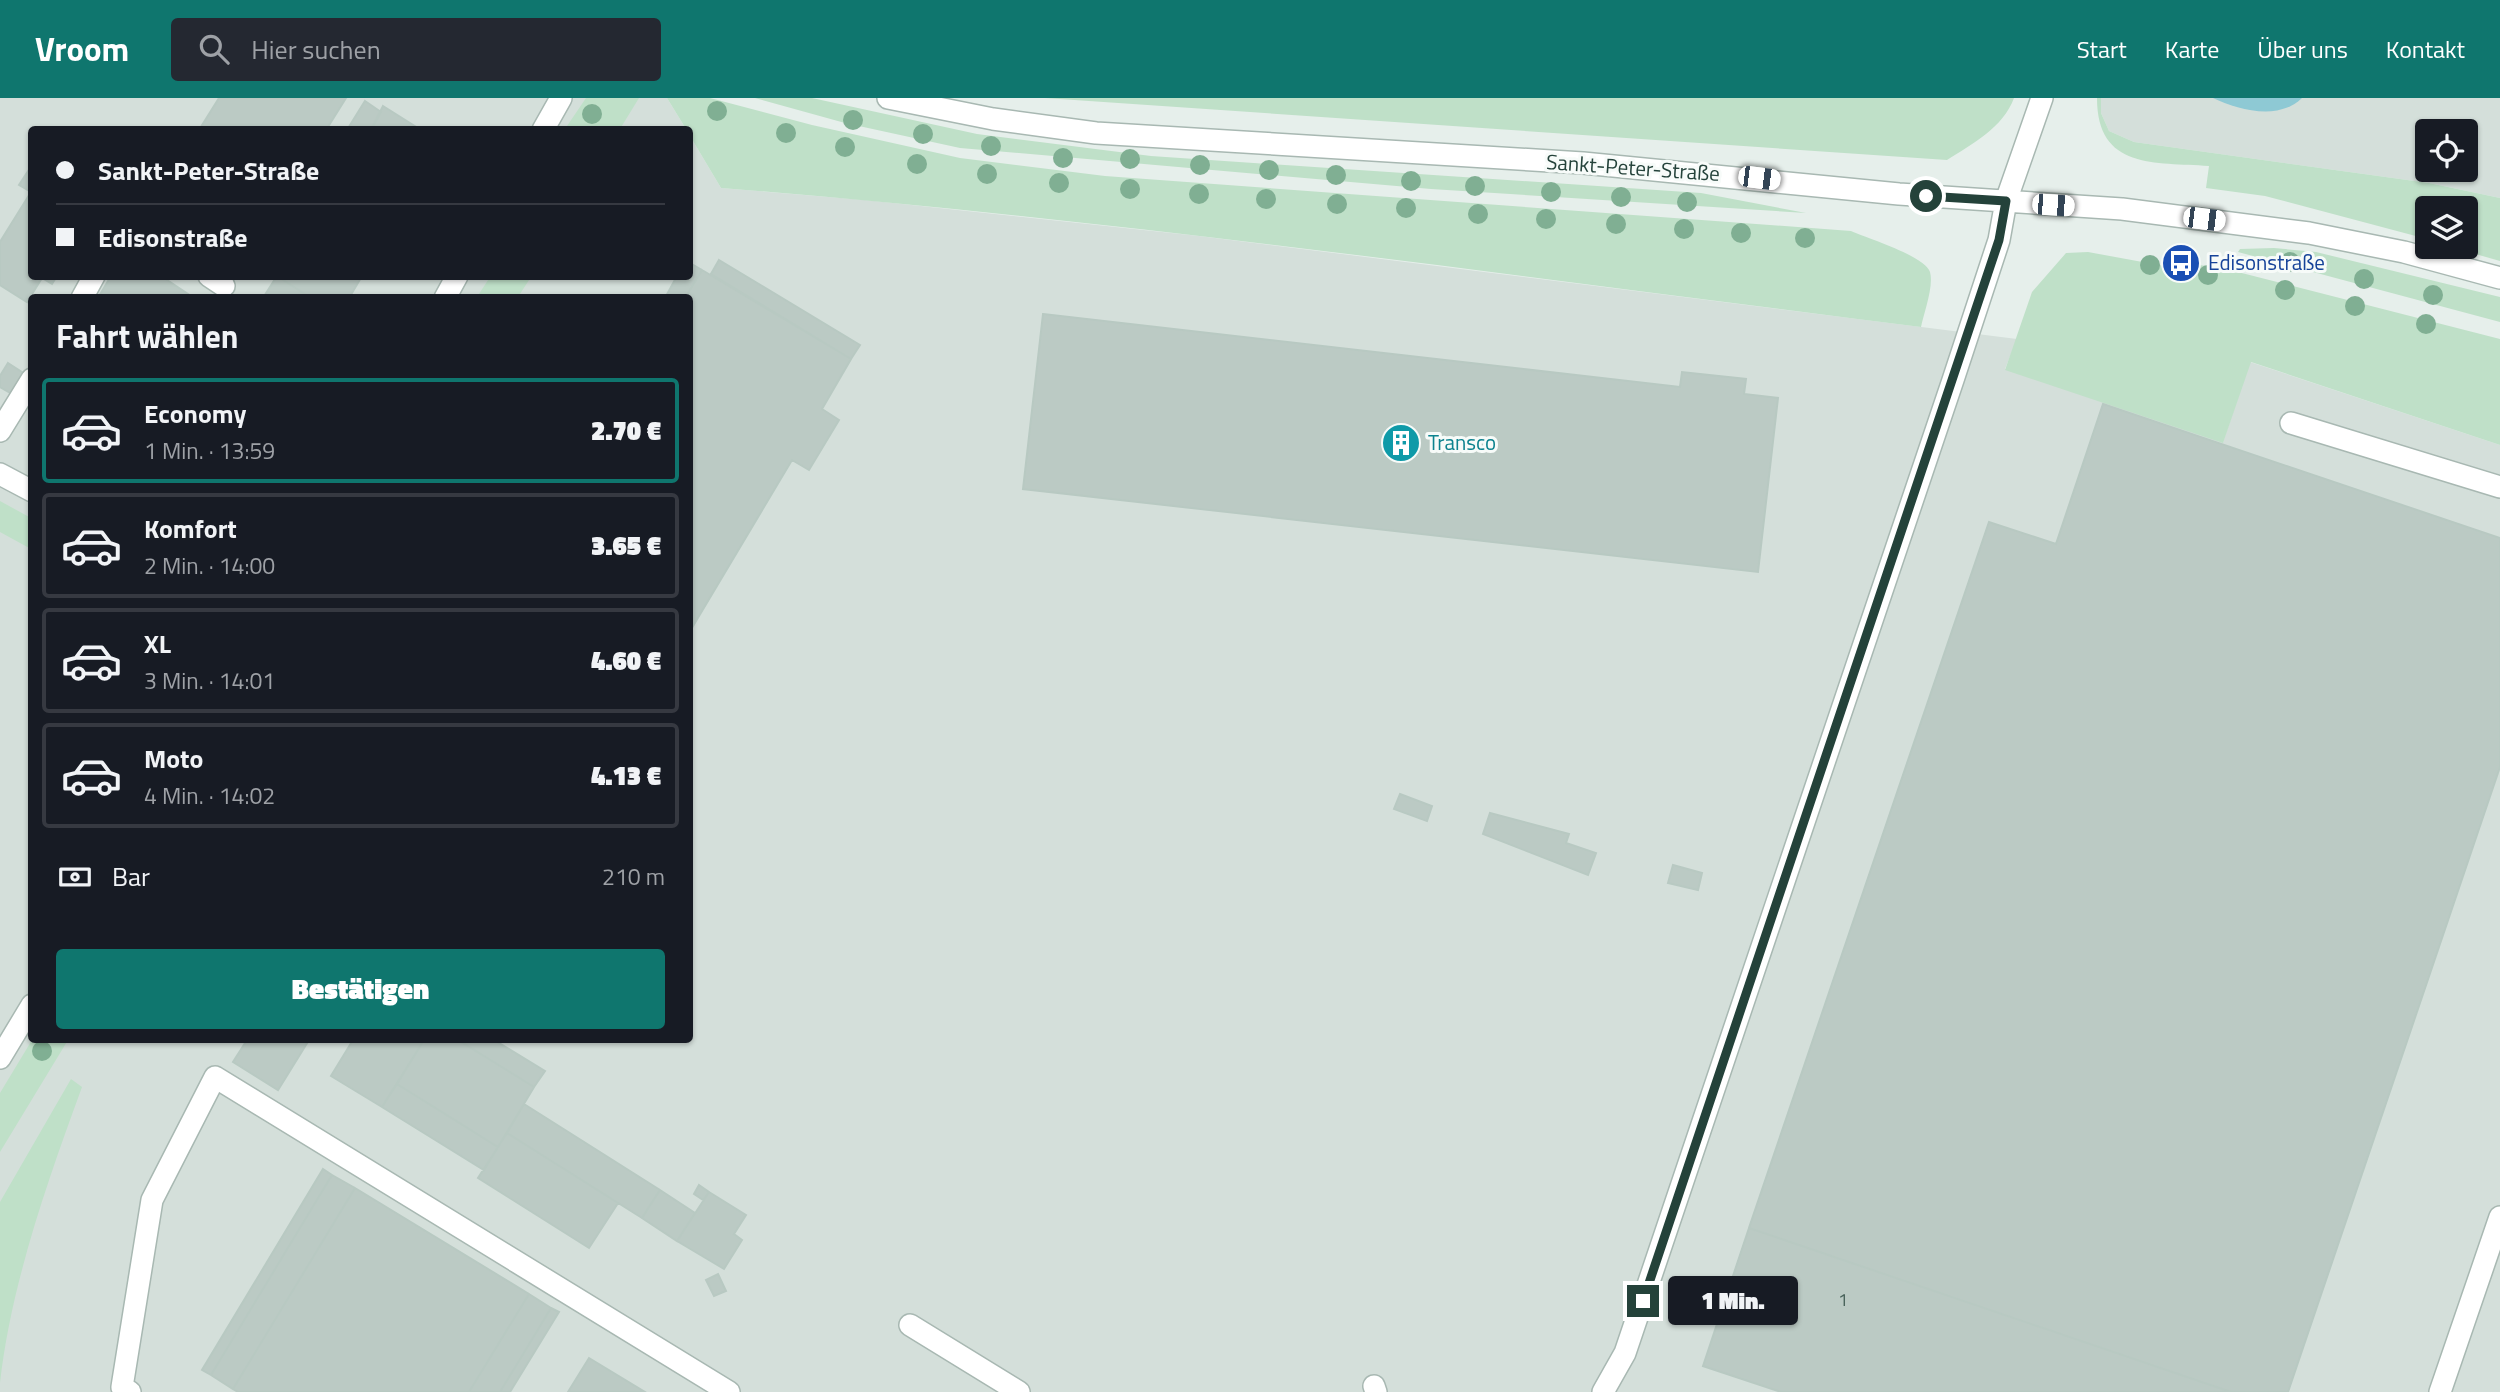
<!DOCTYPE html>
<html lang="de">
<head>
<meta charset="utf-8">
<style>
  body { margin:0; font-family:"Titillium Web",sans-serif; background:#242831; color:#f1f3f6; height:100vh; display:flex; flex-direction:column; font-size:26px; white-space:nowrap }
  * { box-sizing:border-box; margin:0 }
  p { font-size:23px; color:#9ea1a6 }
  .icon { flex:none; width:38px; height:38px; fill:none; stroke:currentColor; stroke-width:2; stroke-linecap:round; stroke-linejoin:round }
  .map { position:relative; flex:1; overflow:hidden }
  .details { position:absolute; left:28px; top:196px; width:665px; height:749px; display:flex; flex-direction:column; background:#171b24; border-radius:7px; box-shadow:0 2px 5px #0004 }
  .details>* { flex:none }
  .hud { position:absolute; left:28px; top:28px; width:665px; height:154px; border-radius:7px; box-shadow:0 2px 5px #0004; display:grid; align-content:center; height:154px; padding:0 28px; background:#171b24 }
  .fabs { position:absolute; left:2415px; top:21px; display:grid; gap:14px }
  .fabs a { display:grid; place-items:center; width:63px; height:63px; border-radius:7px; background:#171b24; box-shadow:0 2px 5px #0004; font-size:35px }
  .end { position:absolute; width:32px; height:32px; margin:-16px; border:9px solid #24423a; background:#fff; box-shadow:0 0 0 4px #fff }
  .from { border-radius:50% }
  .bubble { position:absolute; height:49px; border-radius:7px; background:#171b24; box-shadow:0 2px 5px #0004; font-size:23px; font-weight:800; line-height:49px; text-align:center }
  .car { position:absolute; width:21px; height:42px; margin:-21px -10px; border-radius:9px; box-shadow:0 0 5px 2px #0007; background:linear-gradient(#fff 24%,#345 0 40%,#fff 0 76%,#345 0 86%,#fff 0) }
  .hud b { display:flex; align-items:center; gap:24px; height:66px; font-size:26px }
  .hud b+b { border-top:2px solid #363941 }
  .hud i { width:18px; height:18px; background:#f1f3f6 }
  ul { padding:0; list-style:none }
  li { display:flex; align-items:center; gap:21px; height:105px; margin:0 14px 10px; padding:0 14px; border:4px solid #363941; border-radius:7px }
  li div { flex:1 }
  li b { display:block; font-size:26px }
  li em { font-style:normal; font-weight:800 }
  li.current { border-color:#0f766e }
  li>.icon { width:63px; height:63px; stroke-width:1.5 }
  h2 { padding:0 28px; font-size:32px; line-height:84px }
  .pay { display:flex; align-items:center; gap:18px; height:77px; padding:0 28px; font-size:26px }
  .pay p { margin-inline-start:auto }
  .button { display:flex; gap:14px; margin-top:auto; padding:14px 28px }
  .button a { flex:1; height:80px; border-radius:7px; background:#0f766e; color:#fff; font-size:28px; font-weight:800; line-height:80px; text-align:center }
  header { display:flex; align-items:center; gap:42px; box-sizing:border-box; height:98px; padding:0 35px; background:#0f766e; color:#fff }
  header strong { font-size:33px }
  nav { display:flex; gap:38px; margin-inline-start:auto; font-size:24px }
  .search { width:490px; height:63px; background:#242831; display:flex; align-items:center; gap:18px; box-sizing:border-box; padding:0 24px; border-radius:7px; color:#9ea1a6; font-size:26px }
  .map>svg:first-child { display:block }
  .built { fill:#d4dfda; fill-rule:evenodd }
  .green { fill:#bfe0c8 }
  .water { fill:#8ec9d4 }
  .building { fill:#bbcac4; stroke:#b8c9c2; stroke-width:2 }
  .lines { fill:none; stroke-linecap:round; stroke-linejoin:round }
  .minor-casing { stroke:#a8b8b2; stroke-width:24 }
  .minor { stroke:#fff; stroke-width:21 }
  .tree { fill:#80af93 }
  .route { stroke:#24423a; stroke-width:9 }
  .labels { text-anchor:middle; stroke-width:6; stroke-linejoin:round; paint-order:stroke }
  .number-label { font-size:18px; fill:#4a645c }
  .street-label { font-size:21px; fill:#24423a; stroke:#f7fbf9 }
  .transit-label { font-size:21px; fill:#164399; stroke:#f7fbf9; text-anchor:start }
  .culture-label { font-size:21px; fill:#0d838f; stroke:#f7fbf9; text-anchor:start }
</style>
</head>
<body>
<header>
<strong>Vroom</strong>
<div class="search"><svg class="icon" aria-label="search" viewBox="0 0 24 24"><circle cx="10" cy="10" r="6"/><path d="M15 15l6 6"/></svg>Hier suchen</div>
<nav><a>Start</a><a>Karte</a><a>Über uns</a><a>Kontakt</a></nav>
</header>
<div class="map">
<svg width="2500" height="1294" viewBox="0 0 2500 1294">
  <rect width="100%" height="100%" fill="#e6efeb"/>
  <path class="built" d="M0 0H667L686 31 32 32V178H690V38L721 90 865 102 1199 138 2017 241 2005 271 2223 344 2250 264 2500 347V1294H0ZM32 200H690V942H32Z
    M2101 0H2500V100L2429 85 2134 44 2109 33 2101 15ZM2427 33H2466V72H2427Z"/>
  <path class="green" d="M586 0H639L620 31H565Z
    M667 0H710L812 27 960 60 1105 78 1851 133C1867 140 1925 158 1930 174 1934 188 1924 214 1921 229 1522 179 1122 122 721 90L690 38V32L686 31Z
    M755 0H812L977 36 1151 58 1701 95 1806 115 1431 91 960 50 845 25Z
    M1045 0H2014C2003 30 1972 46 1947 62Z
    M2097 0H2101V15L2109 33 2134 44 2429 85 2500 100V163L2451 149H2466V110H2427V141L2265 98 2206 90 2209 68C2155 64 2097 72 2097 0Z
    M2274 150 2316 154 2500 199V224L2238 154 2240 151Z
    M2088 154 2197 174 2199 167 2222 170 2500 241V347L2251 264 2223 345 2005 272 2032 194 2066 155Z
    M490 179V178L531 179 518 199H477Z
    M0 403 31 420V451L0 434Z
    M32 942H68L0 1054V995Z
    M71 981 82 989C48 1082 11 1186 0 1285V1104Z"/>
  <path class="water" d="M2213 0H2302C2279 23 2238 12 2213 0Z"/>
  <path class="building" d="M219 0H346L326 32H199Z
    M365 3 381 14 371 32H347Z
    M383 8 421 32H371Z
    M32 67V178H57L52 186 42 180 27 204 0 187V144L31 94 19 87Z
    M719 162 860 247 851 261 711 176Z
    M690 165 702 172 685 200H665L677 178H690Z
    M702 172 851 261 822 311 839 322 809 372 792 362 690 533V200H685Z
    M111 178H161L194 200H98Z
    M277 178H362L349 200H311Z
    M277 178 311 200H263Z
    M1043 216 1680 289 1682 274 1746 281 1744 296 1778 300 1758 474 1023 391Z
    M8 265 25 276 12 296 0 289V278Z
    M2103 306 2500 440V669L2288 1294H2231L1749 1130 1989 424 2056 446Z
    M1400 696 1432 708 1427 723 1394 711Z
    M1490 715 1569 736 1566 745 1596 755 1588 777 1483 736Z
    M1673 767 1702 775 1698 792 1668 785Z
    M247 942H309L278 992 233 964Z
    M353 942H424L382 1009 331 978Z
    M424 942H458L534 989 498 1049 397 986Z
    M458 942H494L545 973 534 989Z
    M397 986 498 1049 484 1072 382 1009Z
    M524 1006 660 1092 642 1120 507 1035Z
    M507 1035 618 1105 589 1150 478 1080Z
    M323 1071 332 1077 211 1277 202 1272Z
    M332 1077 355 1090 233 1291 211 1277Z
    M699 1087 709 1094 703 1102 694 1096Z
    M355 1090 529 1196 469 1294H238L233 1291Z
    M660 1092 695 1115 677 1143 642 1120Z
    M709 1094 746 1117 734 1136 742 1142 724 1171 677 1143Z
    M1749 1130 2231 1294H1781L1703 1268Z
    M718 1176 726 1193 714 1198 706 1182Z
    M529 1196 551 1210 500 1294H469Z
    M551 1210 559 1214 510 1294H500Z
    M589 1260 645 1294H568Z"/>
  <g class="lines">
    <defs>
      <path id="minor" d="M888 0 993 21 1096 35 1583 65 1899 96 2122 111 2309 135 2404 154 2500 180
        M543 32 561 0
        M209 178 224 188
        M82 200 94 178
        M445 200 457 178
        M2291 325 2500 389
        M0 333 32 281
        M0 376 32 393
        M0 960 32 907
        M910 1227 1019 1294
        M1374 1288 1376 1294
        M130 1294 122 1289 152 1102 215 979 729 1294
        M1603 1294 1625 1255 1953 282 1999 142 2006 103 2042 0
        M2440 1294 2500 1119"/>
    </defs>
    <use href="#minor" class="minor-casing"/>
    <use href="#minor" class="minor"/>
  </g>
  <g class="tree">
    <circle cx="717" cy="13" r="10"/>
    <circle cx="592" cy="16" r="10"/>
    <circle cx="853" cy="22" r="10"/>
    <circle cx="786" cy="35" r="10"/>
    <circle cx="923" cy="36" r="10"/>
    <circle cx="991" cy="48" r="10"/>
    <circle cx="845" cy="49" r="10"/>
    <circle cx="1063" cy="60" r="10"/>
    <circle cx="1130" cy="61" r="10"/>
    <circle cx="917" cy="66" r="10"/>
    <circle cx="1200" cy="67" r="10"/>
    <circle cx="1269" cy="72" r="10"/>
    <circle cx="987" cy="76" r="10"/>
    <circle cx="1336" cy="77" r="10"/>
    <circle cx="1411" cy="83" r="10"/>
    <circle cx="1059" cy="85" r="10"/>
    <circle cx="1475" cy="88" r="10"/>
    <circle cx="1130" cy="91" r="10"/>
    <circle cx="1551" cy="94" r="10"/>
    <circle cx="1199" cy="96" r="10"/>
    <circle cx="1621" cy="99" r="10"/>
    <circle cx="1266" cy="101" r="10"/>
    <circle cx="1687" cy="104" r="10"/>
    <circle cx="1337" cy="106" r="10"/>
    <circle cx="1406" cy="110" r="10"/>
    <circle cx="1478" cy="116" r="10"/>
    <circle cx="1546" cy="121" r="10"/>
    <circle cx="1616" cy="126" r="10"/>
    <circle cx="1684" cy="131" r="10"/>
    <circle cx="1741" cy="135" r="10"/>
    <circle cx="1805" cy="140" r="10"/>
    <circle cx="2290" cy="164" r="10"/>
    <circle cx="2150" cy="167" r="10"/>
    <circle cx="2208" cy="177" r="10"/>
    <circle cx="2364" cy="181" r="10"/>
    <circle cx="2285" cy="192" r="10"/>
    <circle cx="2433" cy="197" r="10"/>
    <circle cx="2355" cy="208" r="10"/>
    <circle cx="2426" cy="226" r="10"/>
    <circle cx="42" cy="953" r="10"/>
  </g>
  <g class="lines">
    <path class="route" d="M1643 1203 1999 142 2006 103 1926 98"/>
  </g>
  <defs>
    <symbol id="bus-disc" viewBox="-11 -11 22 22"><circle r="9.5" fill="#1a4fb4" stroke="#f7fbf9"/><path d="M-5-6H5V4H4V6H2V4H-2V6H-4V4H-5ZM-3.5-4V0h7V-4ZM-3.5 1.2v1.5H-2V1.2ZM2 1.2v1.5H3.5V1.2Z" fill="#fff"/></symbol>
    <symbol id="building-disc" viewBox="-11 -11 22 22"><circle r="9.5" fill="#0f9aa8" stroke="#f7fbf9"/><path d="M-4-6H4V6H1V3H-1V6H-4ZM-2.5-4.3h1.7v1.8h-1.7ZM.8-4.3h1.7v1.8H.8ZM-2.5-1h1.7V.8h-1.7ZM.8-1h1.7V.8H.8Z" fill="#fff"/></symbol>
  </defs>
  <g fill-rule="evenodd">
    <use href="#bus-disc" x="2159" y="143" width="44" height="44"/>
    <use href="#building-disc" x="1379" y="323" width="44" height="44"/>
  </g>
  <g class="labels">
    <g class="number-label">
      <text x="1843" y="1208">1</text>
    </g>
    <g class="street-label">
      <text transform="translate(1633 70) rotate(4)" y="7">Sankt-Peter-Straße</text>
    </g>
    <g class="transit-label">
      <text x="2208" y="172">Edisonstraße</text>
    </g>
    <g class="culture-label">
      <text x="1428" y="352">Transco</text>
    </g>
  </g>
</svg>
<div class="fabs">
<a><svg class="icon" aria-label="locate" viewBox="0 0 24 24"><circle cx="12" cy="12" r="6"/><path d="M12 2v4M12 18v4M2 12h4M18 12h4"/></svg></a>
<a><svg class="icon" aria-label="layers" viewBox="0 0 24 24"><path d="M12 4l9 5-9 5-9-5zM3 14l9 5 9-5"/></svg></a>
</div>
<i class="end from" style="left:1926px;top:98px"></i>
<i class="end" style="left:1643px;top:1203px"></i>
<div class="bubble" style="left:1668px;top:1178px;width:130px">1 Min.</div>
<i class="car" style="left:1759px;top:80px;rotate:97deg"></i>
<i class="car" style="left:2053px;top:107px;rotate:94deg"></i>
<i class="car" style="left:2204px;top:121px;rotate:97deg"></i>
<div class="hud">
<b><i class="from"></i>Sankt-Peter-Straße</b>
<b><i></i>Edisonstraße</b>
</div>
<section class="details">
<h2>Fahrt wählen</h2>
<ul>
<li class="current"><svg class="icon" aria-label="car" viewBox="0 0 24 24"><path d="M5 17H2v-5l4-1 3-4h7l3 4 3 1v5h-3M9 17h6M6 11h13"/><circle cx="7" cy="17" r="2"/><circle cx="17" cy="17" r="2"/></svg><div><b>Economy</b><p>1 Min. · 13:59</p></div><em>2.70 €</em></li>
<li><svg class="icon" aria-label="car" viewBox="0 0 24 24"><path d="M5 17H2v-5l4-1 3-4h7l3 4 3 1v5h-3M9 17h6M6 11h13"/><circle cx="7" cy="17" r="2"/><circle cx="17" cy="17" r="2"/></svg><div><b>Komfort</b><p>2 Min. · 14:00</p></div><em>3.65 €</em></li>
<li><svg class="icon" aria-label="car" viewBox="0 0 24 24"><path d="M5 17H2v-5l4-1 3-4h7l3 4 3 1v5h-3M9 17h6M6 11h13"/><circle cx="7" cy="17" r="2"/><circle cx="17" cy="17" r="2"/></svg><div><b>XL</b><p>3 Min. · 14:01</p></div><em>4.60 €</em></li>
<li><svg class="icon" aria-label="car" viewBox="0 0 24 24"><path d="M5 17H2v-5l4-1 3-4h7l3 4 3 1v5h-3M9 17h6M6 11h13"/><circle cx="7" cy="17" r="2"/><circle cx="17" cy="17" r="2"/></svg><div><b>Moto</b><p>4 Min. · 14:02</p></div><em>4.13 €</em></li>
</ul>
<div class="pay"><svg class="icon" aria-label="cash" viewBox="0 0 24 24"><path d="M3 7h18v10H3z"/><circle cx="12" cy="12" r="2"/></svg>Bar<p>210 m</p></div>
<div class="button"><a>Bestätigen</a></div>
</section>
</div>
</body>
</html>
